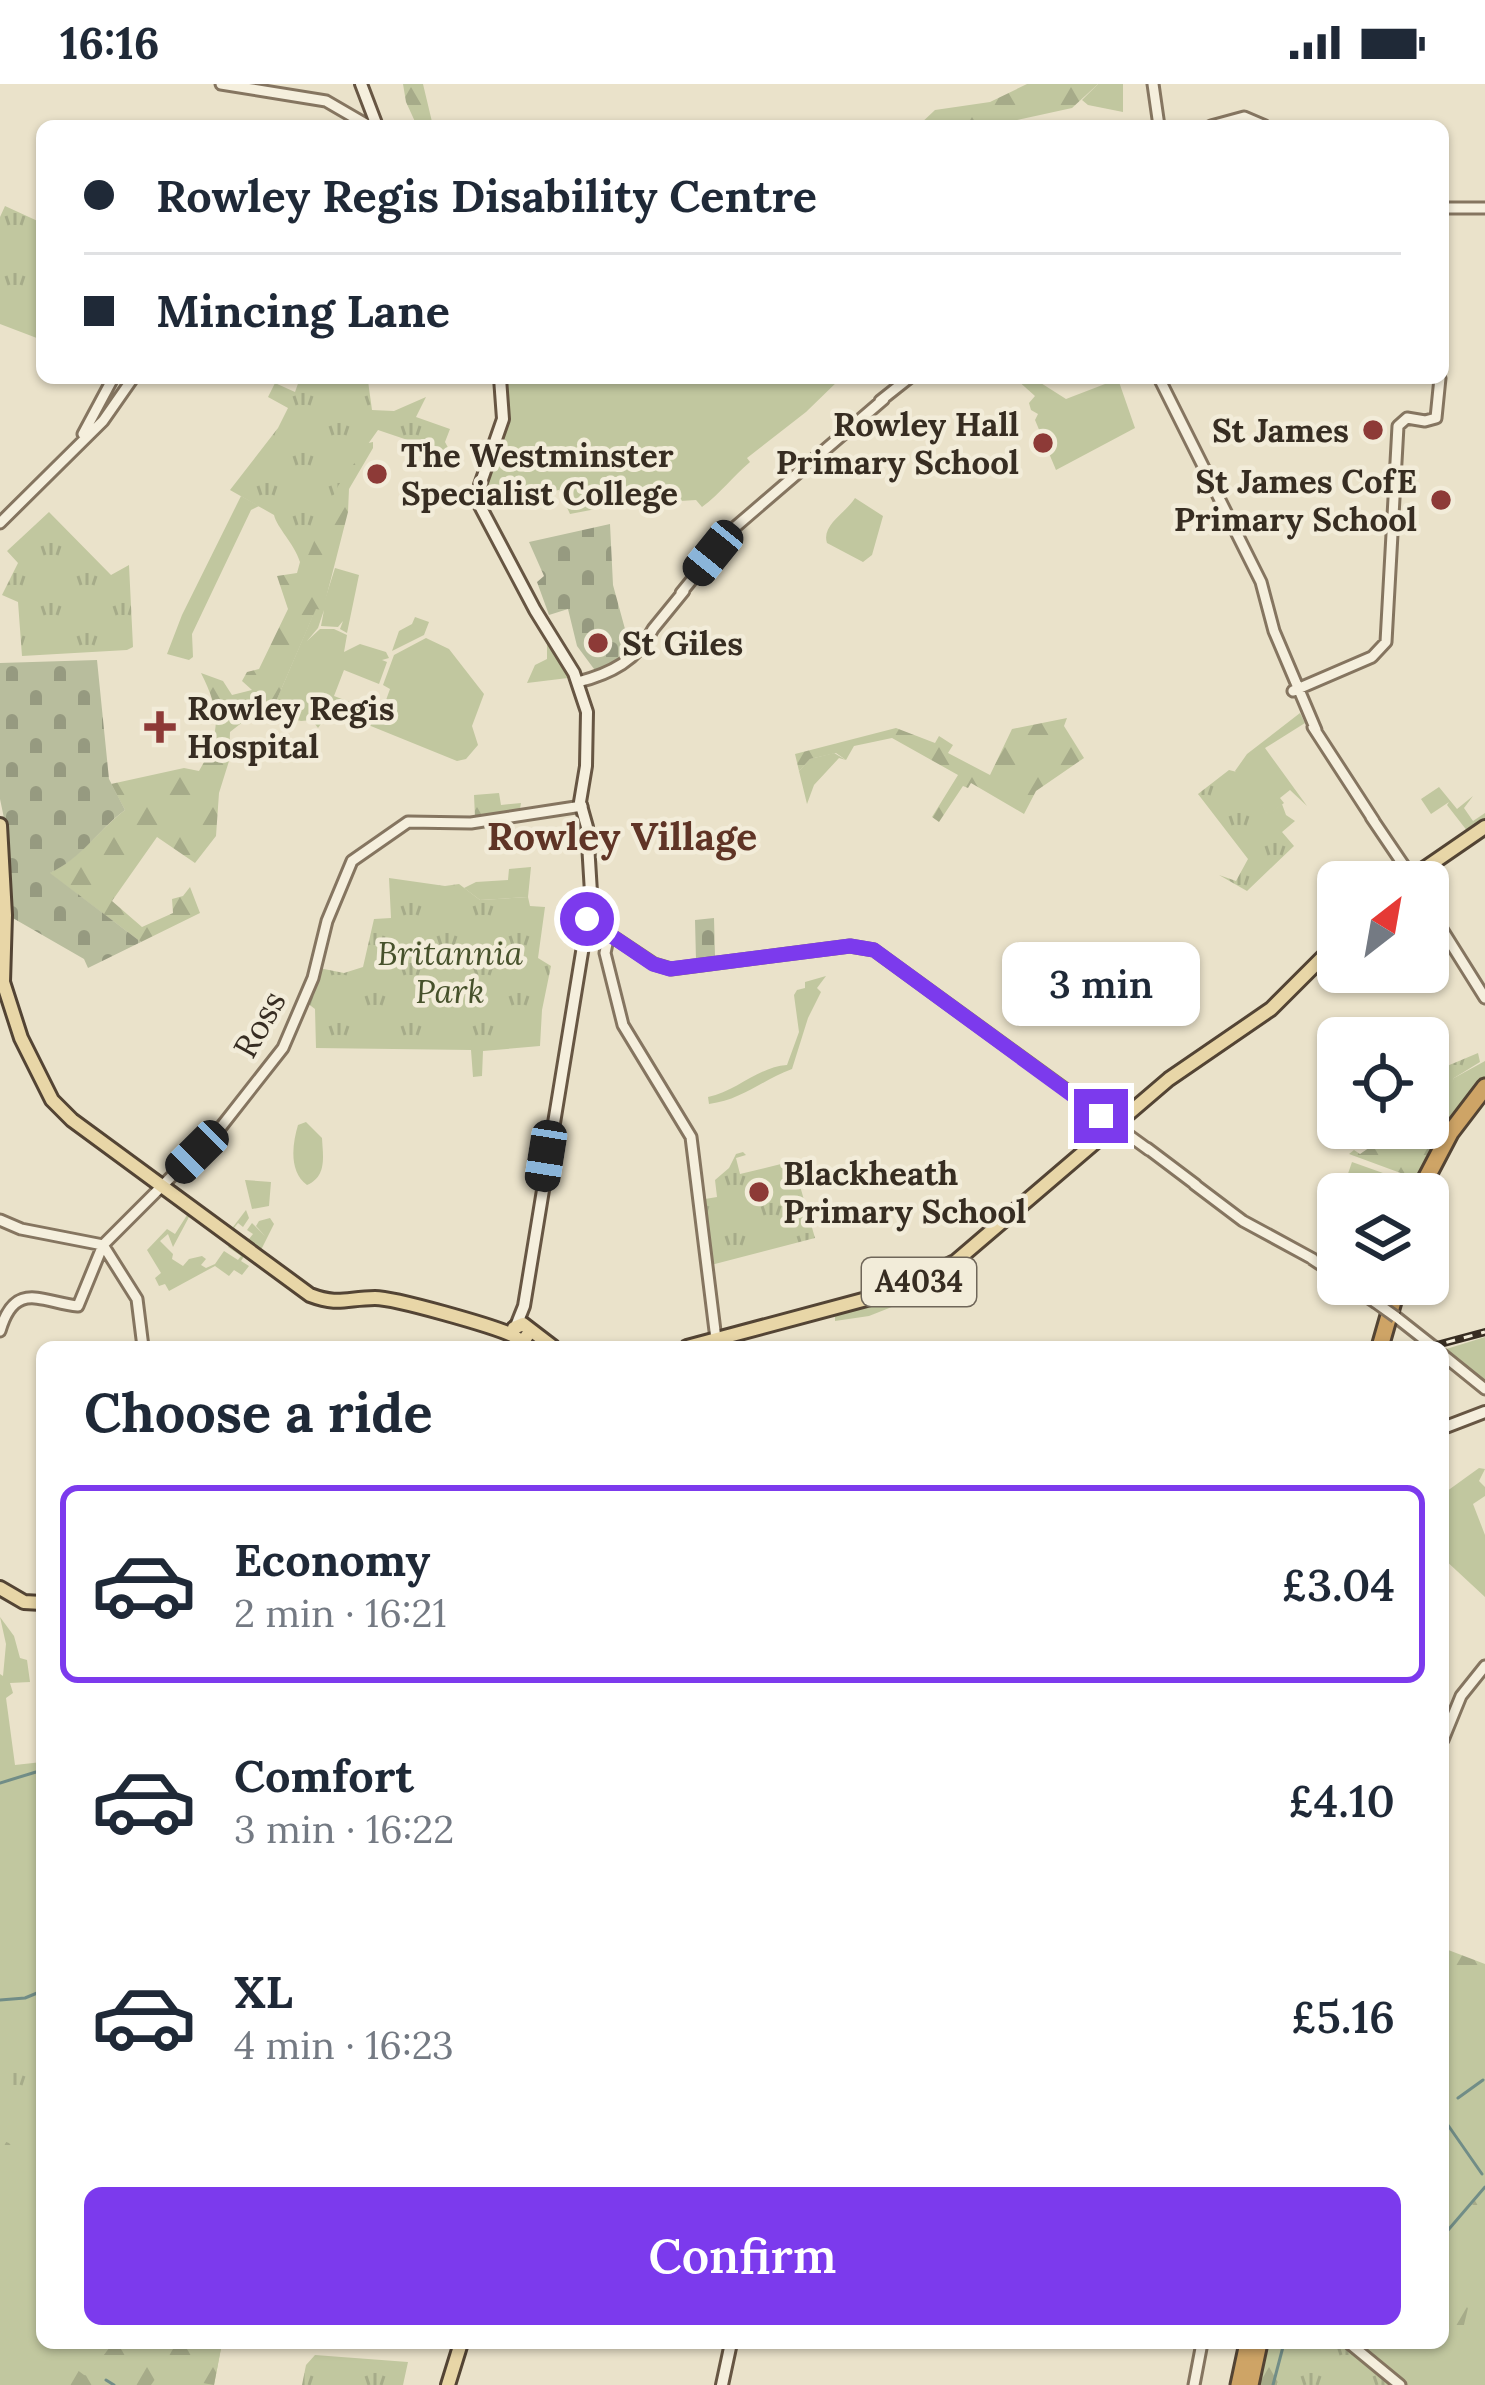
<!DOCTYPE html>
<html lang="en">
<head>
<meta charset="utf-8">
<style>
  body { margin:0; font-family:Lora,serif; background:#f6f6f7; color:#1f2937; height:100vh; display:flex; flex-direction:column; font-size:45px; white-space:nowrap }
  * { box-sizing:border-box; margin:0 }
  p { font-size:39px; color:#747a83 }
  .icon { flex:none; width:66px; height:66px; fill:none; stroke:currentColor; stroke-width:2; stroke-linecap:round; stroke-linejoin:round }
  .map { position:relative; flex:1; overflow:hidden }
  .panel { position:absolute; left:36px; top:1257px; width:1413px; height:1008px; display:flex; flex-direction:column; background:#fff; border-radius:18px; box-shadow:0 3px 9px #0004 }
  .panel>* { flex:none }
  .hud { position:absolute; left:36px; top:36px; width:1413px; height:264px; border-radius:18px; box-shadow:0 3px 9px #0004; display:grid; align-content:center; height:264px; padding:0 48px; background:#fff }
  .needle { width:78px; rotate:31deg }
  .tools { position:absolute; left:1317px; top:777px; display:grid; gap:24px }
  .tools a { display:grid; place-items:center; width:132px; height:132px; border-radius:18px; background:#fff; box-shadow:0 3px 9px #0004; font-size:60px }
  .end { position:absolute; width:54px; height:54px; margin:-27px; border:15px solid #7c3aed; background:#fff; box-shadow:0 0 0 6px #fff }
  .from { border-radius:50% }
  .bubble { position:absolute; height:84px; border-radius:18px; background:#fff; box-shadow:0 3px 9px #0004; font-size:39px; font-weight:600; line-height:84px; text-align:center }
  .car { position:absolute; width:36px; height:72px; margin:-36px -18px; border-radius:15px; box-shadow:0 0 9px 3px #0007; background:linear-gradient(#222 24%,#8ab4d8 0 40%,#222 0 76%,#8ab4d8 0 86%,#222 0) }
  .hud b { display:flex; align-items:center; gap:42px; height:114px; font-size:45px }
  .hud b+b { border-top:3px solid #e0e1e3 }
  .hud i { width:30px; height:30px; background:#1f2937 }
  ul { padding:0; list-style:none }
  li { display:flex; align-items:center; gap:36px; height:198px; margin:0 24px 18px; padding:0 24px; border:6px solid transparent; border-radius:18px }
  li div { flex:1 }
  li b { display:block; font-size:45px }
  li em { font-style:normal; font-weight:600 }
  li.on { border-color:#7c3aed }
  li>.icon { width:108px; height:108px; stroke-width:1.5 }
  h2 { padding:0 48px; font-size:54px; line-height:144px }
  .primary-button { display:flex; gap:24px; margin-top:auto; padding:24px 48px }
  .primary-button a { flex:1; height:138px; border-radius:18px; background:#7c3aed; color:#fff; font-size:48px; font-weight:600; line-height:138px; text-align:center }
  .status { display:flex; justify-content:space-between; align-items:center; height:84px; padding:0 60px; background:#fff; direction:ltr }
  .status svg { height:33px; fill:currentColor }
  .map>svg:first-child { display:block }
  .green { fill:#c1c79f }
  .forest { fill:url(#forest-firs) }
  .cemetery { fill:url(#cemetery-stones) }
  .park { fill:url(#park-tufts) }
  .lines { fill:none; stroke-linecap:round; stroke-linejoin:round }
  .stream { stroke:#718d87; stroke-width:3 }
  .tertiary-casing { stroke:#857560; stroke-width:15 }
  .secondary-casing { stroke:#675643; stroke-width:16 }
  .primary-casing { stroke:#534434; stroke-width:18 }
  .motorway-casing { stroke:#534434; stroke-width:21 }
  .tertiary { stroke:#f5efdd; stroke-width:9 }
  .secondary { stroke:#f5efdd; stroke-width:10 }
  .primary { stroke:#e8d6a7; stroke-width:12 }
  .motorway { stroke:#cea466; stroke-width:15 }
  .rail-casing { stroke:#372d22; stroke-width:8 }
  .rail { stroke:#f2ecd9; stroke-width:3; stroke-dasharray:9; stroke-linecap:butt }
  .tertiary-bridge-casing { stroke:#857560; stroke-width:15; stroke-linecap:butt }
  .tertiary-bridge { stroke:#f5efdd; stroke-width:9 }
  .route { stroke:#7c3aed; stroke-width:15 }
  .poi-dot { fill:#8d3a37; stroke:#f2ecd9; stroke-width:4.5 }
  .labels { text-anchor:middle; stroke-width:9; stroke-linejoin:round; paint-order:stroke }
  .shield { fill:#f2ecd9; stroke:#6f6659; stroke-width:3 }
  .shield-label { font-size:30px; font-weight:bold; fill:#372d22 }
  .poi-label { font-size:33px; font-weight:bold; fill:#372d22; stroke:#f2ecd9; text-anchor:start }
  .park-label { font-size:33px; font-style:italic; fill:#46512b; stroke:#f2ecd9 }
  .street-label { font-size:33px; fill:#372d22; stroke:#f2ecd9 }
  .quarter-label { font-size:39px; font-weight:bold; fill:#5f3426; stroke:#f2ecd9 }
</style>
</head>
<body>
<div class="status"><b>16:16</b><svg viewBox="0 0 49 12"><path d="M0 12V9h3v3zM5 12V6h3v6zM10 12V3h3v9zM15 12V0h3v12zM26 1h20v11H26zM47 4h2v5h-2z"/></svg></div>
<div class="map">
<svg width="1485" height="2301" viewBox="0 0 1485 2301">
  <defs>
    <pattern id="forest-firs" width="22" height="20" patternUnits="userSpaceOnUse" patternTransform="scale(3)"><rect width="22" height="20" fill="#c1c79f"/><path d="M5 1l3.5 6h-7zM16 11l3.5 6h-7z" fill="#a6ab89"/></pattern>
    <pattern id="cemetery-stones" width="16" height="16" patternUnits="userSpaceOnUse" patternTransform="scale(3)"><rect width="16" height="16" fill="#b8bd9d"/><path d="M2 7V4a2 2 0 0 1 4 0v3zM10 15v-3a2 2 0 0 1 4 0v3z" fill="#969a80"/></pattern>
    <pattern id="park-tufts" width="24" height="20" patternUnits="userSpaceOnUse" patternTransform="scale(3)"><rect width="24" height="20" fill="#c1c79f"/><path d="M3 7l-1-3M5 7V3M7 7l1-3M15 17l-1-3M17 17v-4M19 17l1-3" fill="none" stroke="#a6ab89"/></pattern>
  </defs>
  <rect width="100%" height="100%" fill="#eae2ca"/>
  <path class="green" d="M1098 0H1123V28L1088 21 1082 16Z
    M504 294H841L806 328 747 374 750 378C732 393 721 409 702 423L696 416 617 421 570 430 559 406 487 418 484 404 508 339Z
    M1015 294H1033L1066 315 1118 295 1135 344 1056 386 1035 336 1038 330 1031 326 1029 319 1035 312Z
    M241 412 259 422 251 426 192 550 193 573 189 576 167 570 182 531Z
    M855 414 883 432 872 471 863 478 827 459C821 441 846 429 855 414Z
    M335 484 359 491 347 549 340 545 343 537 338 543 321 542 324 526 318 544 307 557 320 545H334L347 551 344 568 360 560 386 568 389 574 382 576 387 578 379 600 344 586 334 612 381 630 390 605 383 601 394 571 426 554 449 565 484 610 472 642 478 661 466 675 457 677 356 636 323 637 318 644 312 636 301 637 271 629 316 524 322 525Z
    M415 533 429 538 424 551 392 567 399 547 412 540Z
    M547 557 560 572 568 594 527 599 535 581 547 575Z
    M1300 629 1305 639 1265 664 1307 722 1290 706 1280 714 1284 719 1268 731 1235 687 1247 670Z
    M834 669 846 676 839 674 814 701 807 720 799 687 810 675Z
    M1439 703 1457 725 1473 712 1464 724 1473 737 1485 729V736L1471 742 1468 748 1447 721 1449 718 1431 730 1421 715Z
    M531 783 528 813 480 816 464 804 476 798 508 796 509 785Z
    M826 892 817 904 821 908 808 934 792 985C762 996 742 1016 709 1020L708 1013C737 1007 758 983 787 981L799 948 794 911 797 906 805 904V898Z
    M306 1038 322 1054C323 1073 327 1092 307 1101 289 1088 292 1061 298 1041Z
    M1352 1078 1397 1094 1391 1110H1341Z
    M245 1096 271 1098 269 1122 252 1125Z
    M246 1126 249 1134 243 1143 238 1139 234 1144 249 1155 253 1150 247 1146 252 1139 265 1152 256 1142 259 1137 270 1134 274 1140 262 1164H253L230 1147Z
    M189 1128 195 1133H189L173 1163 168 1150 160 1157 173 1170 172 1175 183 1182 189 1175 202 1172 206 1175 201 1181 206 1184 215 1180 224 1167 238 1176 241 1172 228 1163 231 1159 245 1171 241 1177 249 1182 242 1191 234 1186 229 1192 215 1182 169 1207 165 1200 159 1202 155 1194 161 1189 147 1166 167 1145 175 1150Z
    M917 1204 921 1210 917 1213 869 1232 835 1237V1229Z
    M1485 1253V1300L1443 1266Z
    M1479 1384 1485 1385 1479 1397 1485 1403V1412L1473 1420 1485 1451V1513L1443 1474V1410Z
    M0 1533 14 1552 20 1574 27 1576 30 1598 10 1599 13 1609 6 1614 15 1681 42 1678V2259H222L214 2301H0V1590L3 1592 6 1560Z
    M1443 1871 1485 1892V2301H1405L1356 2259H1443Z"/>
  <path class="forest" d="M403 0H423L433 42H417L406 18Z
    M1027 0H1098L1072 24 990 42H918L935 26 990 18Z
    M371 294 362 314 382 342 359 361 373 358V364L349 405 348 428 323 526 316 525 271 629 258 626 230 648 229 677 219 709 216 752 195 779 157 753 112 817 142 843 173 829 172 815 183 812 190 803 200 829 141 858 49 789C76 778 100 745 125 726L111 700 184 684 199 687C221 648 221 629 201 589L223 597 232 611 252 606 242 597 247 588 259 585 288 525 277 492 297 489 300 478 287 344Z
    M1067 634 1064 642 1084 674 1036 707 1024 730 971 699 968 704 963 702 939 738 932 733 958 691 892 654 854 662 846 676 836 669 810 675 799 687 795 670 896 644 935 659 939 652 953 661 948 669 990 691 1012 645Z
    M499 709 501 721 521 719 520 725 475 733 474 711Z
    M1485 977V993L1441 1047 1409 1110H1401L1406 1091 1349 1070 1354 1066 1360 1070 1398 1044H1428V1015L1445 1010 1454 994Z
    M1443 1864 1485 1880V1903L1458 1896 1460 1890 1443 1887Z
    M0 2056 9 2059 21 2074 42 2072V2089L37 2085 30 2095 0 2108V2090L8 2083 0 2070Z
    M1479 2108 1485 2109 1484 2147 1458 2164 1443 2184V2152L1469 2127Z
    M1485 2178V2201L1468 2224 1463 2245H1443V2227L1479 2181Z
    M113 2259H222L214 2301 158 2291 151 2301H54L59 2287 68 2279 84 2291 94 2293 97 2280Z
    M1266 2259H1293L1277 2301H1257Z"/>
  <path class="cemetery" d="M610 440 613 501 628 556H639L619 580 597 589 577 562 568 525 549 531 537 498 544 492 529 458Z
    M97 576 109 695 125 726C97 747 82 774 50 789L141 858 88 884 84 875 11 833 5 739 0 715V579Z
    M714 834 715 872 696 876 695 836Z"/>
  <path class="park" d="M5 122 42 139V256L0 240V133Z
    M300 294H371L368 297 372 326 394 327 426 313 416 333 450 345 445 358 452 371 378 346 338 402 306 476 300 478C294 459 277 444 274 431L230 406 278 344 288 324 268 313 275 299 295 308Z
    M49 428 111 491 129 481 133 563 127 566 22 572 18 518 2 511 18 479 7 467Z
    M1229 686 1237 688 1268 730 1282 720 1286 731 1295 737 1282 748 1294 762 1247 807 1219 791 1236 797 1248 775 1198 710Z
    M389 794 445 802 459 800 480 816 528 813 530 822 545 823 538 874 551 882 542 926 540 962 483 967 482 992 473 993 471 966 316 964 315 925 307 919 319 884 344 889 363 883 374 835 391 834Z
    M1478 969 1480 978 1454 994 1449 1006 1428 1015V990Z
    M743 1068 746 1071 736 1074 740 1090 781 1080 785 1074 788 1087 793 1090H790L785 1102H800L815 1154 711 1181 705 1115 717 1113 715 1096 729 1084 736 1070Z
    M42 1932V2049H30C24 2039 27 2032 24 2021 21 2011 13 2004 9 1994 0 1965 17 1943 42 1932Z
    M1287 2259H1342L1394 2301H1277Z
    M315 2271 408 2278 403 2301H302L306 2281Z"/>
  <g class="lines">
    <path class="stream" d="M1428 1023 1444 1025
      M0 1699 36 1688
      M0 1916 25 1914 42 1907
      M1458 2014 1483 1996
      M1443 2034 1482 2090
      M1443 2152 1485 2103
      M106 2296 114 2301
      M1273 2301 1284 2259"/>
    <defs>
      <path id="tertiary" d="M221 0 326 17 369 42
        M1153 0 1159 42
        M1211 42 1244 33 1265 42
        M1443 124H1485
        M1159 294 1261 498 1274 547 1316 646
        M880 317 909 294
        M83 350 113 294
        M0 439 103 337 133 294
        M681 509 734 444 884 315
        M653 545 684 507
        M578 598C610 590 638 576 653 545
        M1293 607 1372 573 1386 558 1398 342 1407 334 1425 337 1436 334 1440 294
        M1313 643 1374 737
        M1371 733 1415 798
        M1428 823 1485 914
        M591 838 654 880 671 885 850 862 874 866 1149 1066
        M609 850 605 869 623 941 691 1053 717 1263
        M1147 1064 1196 1101
        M1194 1100 1243 1137 1313 1175
        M0 1136 21 1145 103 1161
        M103 1161 137 1215 143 1263
        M1312 1175 1338 1192
        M1348 1200 1375 1218
        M1396 1233 1434 1263
        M0 1247C15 1196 41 1218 78 1222L103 1161 221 1043 283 964 313 894 327 837 352 777 408 738 471 739 582 722
        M1443 1271 1485 1305
        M1443 1656 1461 1612 1485 1582
        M1349 2259 1400 2301
        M1194 2301 1202 2259"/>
      <path id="secondary" d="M361 0 377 42
        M500 294 503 335 480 401V422L535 526 574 589 587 628 586 682 580 718 587 743 592 825 584 859
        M516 1242 524 1222 584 856
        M1443 1344 1485 1328
        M722 2301 731 2259"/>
      <path id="primary" d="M0 741 5 831 3 898 21 954 52 1016 72 1036 310 1211C339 1222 347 1214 375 1214 395 1214 493 1242 512 1251
        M1405 798 1485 743
        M530 1247 523 1258 512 1251 514 1244 523 1240 553 1263
        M687 1263 889 1209 955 1178 1169 995 1271 925 1338 858
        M0 1504 24 1518 42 1519
        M448 2301 461 2259"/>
      <path id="motorway" d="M1418 1110 1450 1049 1485 1003
        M1380 1263 1398 1200
        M1239 2301 1248 2259
        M1250 2301 1259 2259"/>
    </defs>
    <use href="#tertiary" class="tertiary-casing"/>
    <use href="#secondary" class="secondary-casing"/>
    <use href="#primary" class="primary-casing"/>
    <use href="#motorway" class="motorway-casing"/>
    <use href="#tertiary" class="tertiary"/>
    <use href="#secondary" class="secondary"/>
    <use href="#primary" class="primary"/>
    <use href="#motorway" class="motorway"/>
    <defs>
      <path id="rail" d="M1429 1263 1485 1248"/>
    </defs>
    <use href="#rail" class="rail-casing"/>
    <use href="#rail" class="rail"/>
    <defs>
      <path id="tertiary-bridge" d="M1375 1218 1396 1233"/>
    </defs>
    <use href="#tertiary-bridge" class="tertiary-bridge-casing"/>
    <use href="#tertiary-bridge" class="tertiary-bridge"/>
  </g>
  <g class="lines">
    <path class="route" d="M587 835 591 812V838L653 880 670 885 850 862 874 866 1101 1032"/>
  </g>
  <g class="poi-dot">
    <circle cx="1373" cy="346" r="12"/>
    <circle cx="1043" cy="359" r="12"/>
    <circle cx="377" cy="390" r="12"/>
    <circle cx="1441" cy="416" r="12"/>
    <circle cx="598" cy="559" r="12"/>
    <path d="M154 625h12v12h12v12h-12v12h-12v-12h-12v-12h12z"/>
    <circle cx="759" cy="1108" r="12"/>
  </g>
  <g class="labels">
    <rect class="shield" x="862" y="1174" width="114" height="48" rx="9"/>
    <g class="shield-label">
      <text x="919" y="1208">A4034</text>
    </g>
    <g class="poi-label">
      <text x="1019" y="352" text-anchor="end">Rowley Hall<tspan x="1019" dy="38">Primary School</tspan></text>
      <text x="1349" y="358" text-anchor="end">St James</text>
      <text x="401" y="383">The Westminster<tspan x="401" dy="38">Specialist College</tspan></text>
      <text x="1417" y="409" text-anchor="end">St James CofE<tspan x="1417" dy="38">Primary School</tspan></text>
      <text x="622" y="571">St Giles</text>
      <text x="187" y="636">Rowley Regis<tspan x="187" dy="38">Hospital</tspan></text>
      <text x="783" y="1101">Blackheath<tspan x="783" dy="38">Primary School</tspan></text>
    </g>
    <g class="park-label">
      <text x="450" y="881">Britannia<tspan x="450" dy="38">Park</tspan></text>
    </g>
    <g class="street-label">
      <text transform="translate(259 940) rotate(-61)" y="12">Ross</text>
    </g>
    <g class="quarter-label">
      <text x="622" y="766">Rowley Village</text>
    </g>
  </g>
</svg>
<div class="tools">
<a><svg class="needle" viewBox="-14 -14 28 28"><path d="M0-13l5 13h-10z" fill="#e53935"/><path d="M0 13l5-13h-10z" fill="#747a83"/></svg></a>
<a><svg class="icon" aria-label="locate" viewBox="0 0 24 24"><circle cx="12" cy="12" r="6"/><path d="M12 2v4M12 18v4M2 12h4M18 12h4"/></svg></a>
<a><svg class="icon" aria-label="layers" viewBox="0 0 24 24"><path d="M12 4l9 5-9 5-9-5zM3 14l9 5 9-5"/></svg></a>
</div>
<i class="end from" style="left:587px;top:835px"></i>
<i class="end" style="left:1101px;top:1032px"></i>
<div class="bubble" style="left:1002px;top:858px;width:198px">3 min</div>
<i class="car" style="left:713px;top:469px;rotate:219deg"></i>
<i class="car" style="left:197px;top:1068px;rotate:225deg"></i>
<i class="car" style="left:546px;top:1072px;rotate:189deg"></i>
<div class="hud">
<b><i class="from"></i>Rowley Regis Disability Centre</b>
<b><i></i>Mincing Lane</b>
</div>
<section class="panel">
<h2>Choose a ride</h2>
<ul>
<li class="on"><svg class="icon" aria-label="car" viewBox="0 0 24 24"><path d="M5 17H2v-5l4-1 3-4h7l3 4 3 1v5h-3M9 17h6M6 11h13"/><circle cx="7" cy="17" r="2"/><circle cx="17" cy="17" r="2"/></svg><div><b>Economy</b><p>2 min · 16:21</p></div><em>£3.04</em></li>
<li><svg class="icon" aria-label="car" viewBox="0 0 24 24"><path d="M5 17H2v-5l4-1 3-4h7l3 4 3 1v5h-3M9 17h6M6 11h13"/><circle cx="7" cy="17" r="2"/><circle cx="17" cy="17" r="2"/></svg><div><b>Comfort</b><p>3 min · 16:22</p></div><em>£4.10</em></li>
<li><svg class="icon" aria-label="car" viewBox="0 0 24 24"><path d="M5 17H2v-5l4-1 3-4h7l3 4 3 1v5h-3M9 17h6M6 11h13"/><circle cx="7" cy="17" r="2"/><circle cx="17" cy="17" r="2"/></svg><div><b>XL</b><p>4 min · 16:23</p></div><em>£5.16</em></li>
</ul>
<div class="primary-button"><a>Confirm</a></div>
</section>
</div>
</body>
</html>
